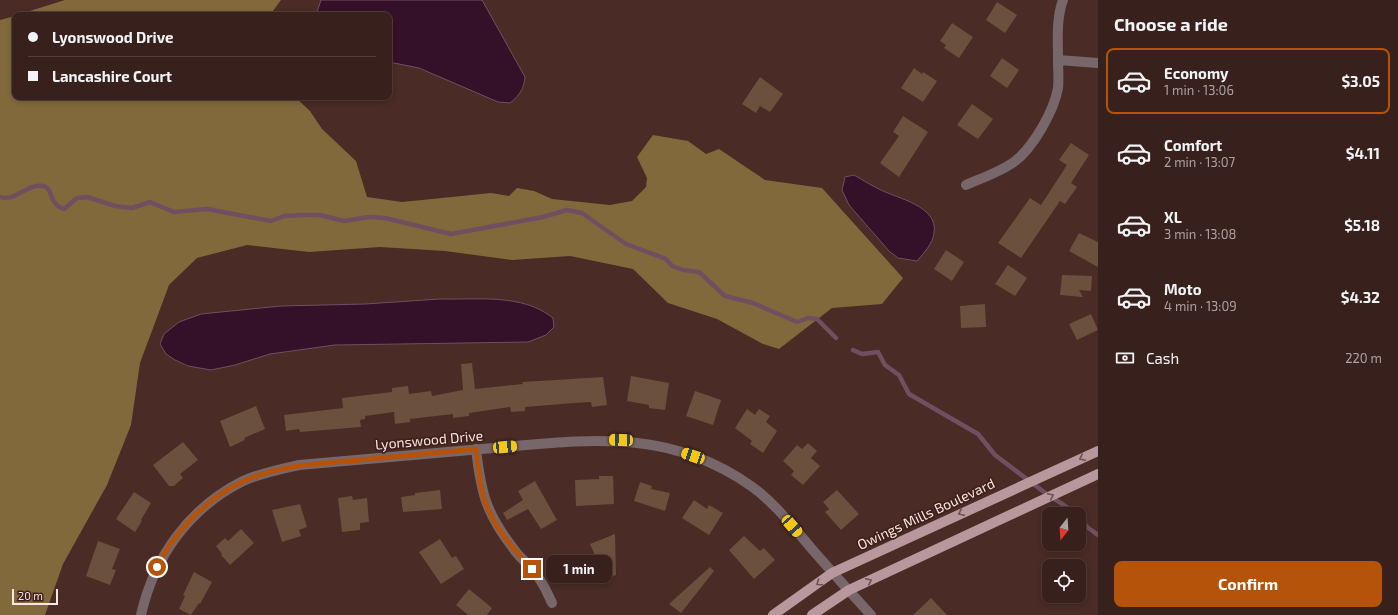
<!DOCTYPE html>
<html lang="en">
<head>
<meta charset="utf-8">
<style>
  body { margin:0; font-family:"Exo 2",sans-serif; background:#3f2825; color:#f1f3f6; height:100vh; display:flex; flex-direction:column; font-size:15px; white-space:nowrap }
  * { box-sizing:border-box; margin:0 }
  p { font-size:13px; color:#aba3a3 }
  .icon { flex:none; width:22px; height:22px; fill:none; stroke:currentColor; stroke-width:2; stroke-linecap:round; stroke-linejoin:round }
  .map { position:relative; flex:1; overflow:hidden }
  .panel { display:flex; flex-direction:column; background:#38201c; width:300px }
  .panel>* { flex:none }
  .top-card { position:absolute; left:12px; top:12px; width:380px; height:88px; border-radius:8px; box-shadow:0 2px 6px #0003,0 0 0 1px #523e3b; display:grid; align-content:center; height:88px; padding:0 16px; background:#38201c }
  .needle { width:26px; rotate:197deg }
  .fabs { position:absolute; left:1042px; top:507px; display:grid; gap:8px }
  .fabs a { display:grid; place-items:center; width:44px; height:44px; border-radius:8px; background:#38201c; box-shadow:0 2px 6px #0003,0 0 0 1px #523e3b; font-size:20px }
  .scale { position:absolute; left:12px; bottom:10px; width:46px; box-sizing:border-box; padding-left:4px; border:2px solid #fae6e1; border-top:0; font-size:11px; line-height:14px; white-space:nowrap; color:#fae6e1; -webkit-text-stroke:3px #3f211c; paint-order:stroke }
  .end { position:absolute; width:18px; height:18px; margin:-9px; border:5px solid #b45309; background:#fff; box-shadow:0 0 0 2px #fff }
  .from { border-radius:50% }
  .bubble { position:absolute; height:28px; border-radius:8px; background:#38201c; box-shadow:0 2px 6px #0003,0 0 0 1px #523e3b; font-size:13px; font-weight:700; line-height:28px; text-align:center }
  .car { position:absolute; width:12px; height:24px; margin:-12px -6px; border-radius:5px; box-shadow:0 0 3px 1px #0007; background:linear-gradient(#f5c518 24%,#345 0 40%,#f5c518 0 76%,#345 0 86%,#f5c518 0) }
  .top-card b { display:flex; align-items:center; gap:14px; height:38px; font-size:15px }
  .top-card b+b { border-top:1px solid #523e3b }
  .top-card i { width:10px; height:10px; background:#f1f3f6 }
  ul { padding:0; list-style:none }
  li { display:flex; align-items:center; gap:12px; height:66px; margin:0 8px 6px; padding:0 8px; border:2px solid transparent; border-radius:8px }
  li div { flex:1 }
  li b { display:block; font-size:15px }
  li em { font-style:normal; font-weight:700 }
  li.selected { border-color:#b45309 }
  li>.icon { width:36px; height:36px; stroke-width:1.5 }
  h2 { padding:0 16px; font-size:18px; line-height:48px }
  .pay { display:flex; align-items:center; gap:10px; height:44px; padding:0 16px; font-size:15px }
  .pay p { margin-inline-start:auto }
  .action { display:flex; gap:8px; margin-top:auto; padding:8px 16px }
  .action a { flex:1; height:46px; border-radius:8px; background:#b45309; color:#fff; font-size:16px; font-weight:700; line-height:46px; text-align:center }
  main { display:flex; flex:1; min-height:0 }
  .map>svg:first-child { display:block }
  .forest { fill:#82693c }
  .water { fill:#351029; stroke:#705060 }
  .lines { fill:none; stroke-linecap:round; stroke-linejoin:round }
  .stream { stroke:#705060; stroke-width:4.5 }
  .building { fill:#6b503d }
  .minor { stroke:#77676a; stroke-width:10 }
  .major { stroke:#b8989d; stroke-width:10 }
  .oneway { stroke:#6f5150 }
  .route { stroke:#b45309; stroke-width:5 }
  .labels { text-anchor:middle; stroke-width:3.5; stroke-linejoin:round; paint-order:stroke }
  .street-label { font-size:14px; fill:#fae6e1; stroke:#3f211c }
</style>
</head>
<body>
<main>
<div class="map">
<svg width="1098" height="615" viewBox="0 0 1098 615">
  <rect width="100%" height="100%" fill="#4a2b25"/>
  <path class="forest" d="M65 0H281L270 15H17Z
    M15 16V97H295L310 111 322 129 356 161 367 197 402 202 491 193 509 196 517 188 534 191 552 199 610 205 632 201 646 187 647 178 637 157 653 135 688 141 706 154 719 149 765 180 822 188 903 278 882 304 832 308 779 349 763 344 717 319 668 303 633 269 570 256 512 260 445 251 380 247 309 252 247 245 197 258 169 285 140 363 131 425 107 485 63 564 45 615H0V20Z"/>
  <path class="water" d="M321 0H482L525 77C524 89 519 96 510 103L498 102 419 68 389 62V15H316Z
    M854 175C863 180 872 186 881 190 896 198 939 206 934 233 933 243 924 253 917 261L898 258 889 251 849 205 842 190 845 177Z
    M440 299C477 300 522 293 553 318L554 327 546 335 528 342 335 345 270 354 235 365 211 370 188 366 175 360 166 354 160 344 164 334 179 322 201 314 281 306 365 304Z"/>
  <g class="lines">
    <path class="stream" d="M0 197C16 202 27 183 43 186 54 188 48 204 64 209L77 198 87 197 115 206 132 208 150 202 174 212 207 209 271 221 284 216 302 215H320L344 221 369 217 385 218 451 234 543 217 567 210 582 213 626 244 666 259 672 266 683 270 699 272 725 296 753 303 797 322 808 318 817 319 836 338
      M853 350 862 354 878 352 885 365 899 375 909 394 978 434 995 455 1044 492 1077 514
      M1079 515 1087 527 1098 535"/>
  </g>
  <path class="building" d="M997 2 1017 15 1005 33 986 20Z
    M952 23 973 37 959 58 944 48 946 45 940 41Z
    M1002 58 1019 70 1007 88 990 76Z
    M914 68 922 74 923 72 937 81 923 102 901 88Z
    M760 77 783 94 770 112 760 106 756 113 742 104Z
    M972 104 993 119 978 139 957 125Z
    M903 116 928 132 899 177 880 163 899 136 893 132Z
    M1071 143 1089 155 1071 183 1077 187 1065 204 1060 201 1021 258 998 243 1030 198 1041 205 1067 165 1059 160Z
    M1079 233 1098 242V267L1069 251Z
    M946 250 964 262 952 281 934 269Z
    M1008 265 1027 278 1015 296 995 284Z
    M1062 275 1092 276 1091 291 1079 290 1083 297 1060 295Z
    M985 304 986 327 961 328 960 306Z
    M1091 314 1098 330 1077 340 1069 324Z
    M472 363 475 389 523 384 522 382 603 377 607 405 592 407 591 402 574 403 525 407V411L511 412 510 407 469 413V416L453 418V414L410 419V422L395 424 394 412 365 416V419L360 420 361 427 300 432 299 429 286 431 284 415 343 408 342 398 392 392V388L408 386 409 394 431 391 432 396 463 390 461 364Z
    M631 376 669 383 665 410 649 408V405L627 401Z
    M695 391 721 400 713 425 686 416Z
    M256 406 265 429 244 438 245 440 230 447 220 421Z
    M747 409 755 415 759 409 770 416 766 422 777 431 763 453 750 444 752 441 735 428Z
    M183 442 198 460 180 474 183 478 174 486H169L153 465Z
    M808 443 817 451 811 458 820 466 803 485 791 475 794 471 783 461 797 445 802 449Z
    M599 476H613L614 504 576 506 575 480 599 479Z
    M535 481 557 520 541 529 528 509 507 520 503 513 523 500 518 491Z
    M640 482 652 486 651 489 670 493 665 511 634 501Z
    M440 490 442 509 403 512 401 497 415 495V493Z
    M837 490 859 514 841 530 825 512 829 509 823 502Z
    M134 492 151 503 141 520 142 521 135 532 116 519Z
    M352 496 353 500 367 498 369 522 360 523V530L342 532 338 498Z
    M694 500 707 509 709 505 723 513 709 535 682 518Z
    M300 504 307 527 299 530 301 536 282 542 272 510Z
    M241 529 254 543 230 565 221 555 222 554 216 546 225 538 228 541Z
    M615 534 616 575 600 581 594 566 599 565 590 544Z
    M744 536 760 551 764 548 775 560 754 579 729 550Z
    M440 539 452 558 456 556 464 569 441 584 419 552Z
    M98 541 120 549 112 569 116 570 110 585 86 576Z
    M710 567 714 571 681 613 669 604Z
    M194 572 212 582 200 604 199 603 191 615 179 609 185 596 183 595Z
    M469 589 492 608 487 615H468L456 605Z
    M931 598 947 615H913Z"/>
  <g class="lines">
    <path class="minor" d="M1063 0C1056 19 1058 40 1058 60L1098 63
      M966 185C982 178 1000 172 1014 162 1033 148 1054 111 1058 88 1059 79 1058 69 1058 60
      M476 449C481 493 486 513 513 548 518 556 526 562 532 569 541 579 546 590 552 603
      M141 615C154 557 189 508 243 481 261 473 281 469 299 465 360 460 421 454 482 449 580 441 665 425 751 486 774 502 793 527 811 548 831 571 851 593 871 615"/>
    <path class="major" d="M773 615 832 573 1098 451
      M812 615 849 590 1098 474"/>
  </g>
  <defs><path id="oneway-chevron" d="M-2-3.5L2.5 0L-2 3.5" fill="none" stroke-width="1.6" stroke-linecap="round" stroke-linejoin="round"/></defs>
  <g class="oneway">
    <use href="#oneway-chevron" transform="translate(1082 458) rotate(155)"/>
    <use href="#oneway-chevron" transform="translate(1051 496) rotate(-25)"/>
    <use href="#oneway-chevron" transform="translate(961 513) rotate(155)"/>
    <use href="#oneway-chevron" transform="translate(869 581) rotate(-25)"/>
    <use href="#oneway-chevron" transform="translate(819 583) rotate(145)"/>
  </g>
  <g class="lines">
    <path class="route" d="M157 567C174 532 208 497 244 481 277 466 313 464 349 461 391 457 433 453 476 449 478 465 479 480 483 495 491 524 512 548 532 569"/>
  </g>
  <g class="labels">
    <g class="street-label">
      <text transform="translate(429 440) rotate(-5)" y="5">Lyonswood Drive</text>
      <text transform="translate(926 514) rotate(-25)" y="5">Owings Mills Boulevard</text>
    </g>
  </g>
</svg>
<div class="fabs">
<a><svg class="needle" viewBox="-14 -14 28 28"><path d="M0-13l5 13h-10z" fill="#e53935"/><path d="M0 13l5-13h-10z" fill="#aba3a3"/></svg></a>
<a><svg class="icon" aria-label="locate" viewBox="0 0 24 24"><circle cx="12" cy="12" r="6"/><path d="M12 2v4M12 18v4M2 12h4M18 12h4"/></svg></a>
</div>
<div class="scale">20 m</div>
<i class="end from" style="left:157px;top:567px"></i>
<i class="end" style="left:532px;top:569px"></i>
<div class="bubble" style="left:546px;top:555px;width:66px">1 min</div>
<i class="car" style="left:621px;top:440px;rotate:272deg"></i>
<i class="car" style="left:505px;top:447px;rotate:85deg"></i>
<i class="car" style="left:693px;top:456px;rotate:289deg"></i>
<i class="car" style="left:792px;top:526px;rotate:139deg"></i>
<div class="top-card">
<b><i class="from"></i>Lyonswood Drive</b>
<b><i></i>Lancashire Court</b>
</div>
</div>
<section class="panel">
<h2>Choose a ride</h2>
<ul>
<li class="selected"><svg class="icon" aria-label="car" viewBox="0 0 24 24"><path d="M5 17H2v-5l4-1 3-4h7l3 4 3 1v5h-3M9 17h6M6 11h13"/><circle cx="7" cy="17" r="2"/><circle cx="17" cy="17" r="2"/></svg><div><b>Economy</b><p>1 min · 13:06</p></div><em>$3.05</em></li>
<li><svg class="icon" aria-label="car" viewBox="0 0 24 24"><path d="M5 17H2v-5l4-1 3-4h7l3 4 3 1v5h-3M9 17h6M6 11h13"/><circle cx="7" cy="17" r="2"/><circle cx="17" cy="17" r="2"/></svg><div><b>Comfort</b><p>2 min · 13:07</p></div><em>$4.11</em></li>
<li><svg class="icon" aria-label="car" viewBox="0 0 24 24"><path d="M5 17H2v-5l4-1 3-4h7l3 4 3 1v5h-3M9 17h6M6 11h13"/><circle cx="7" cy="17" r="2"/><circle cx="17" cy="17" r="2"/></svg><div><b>XL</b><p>3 min · 13:08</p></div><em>$5.18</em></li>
<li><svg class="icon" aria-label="car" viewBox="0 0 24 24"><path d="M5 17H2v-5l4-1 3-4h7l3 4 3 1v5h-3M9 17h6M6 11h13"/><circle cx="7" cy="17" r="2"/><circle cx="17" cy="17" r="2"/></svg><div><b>Moto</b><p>4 min · 13:09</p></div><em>$4.32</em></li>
</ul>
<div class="pay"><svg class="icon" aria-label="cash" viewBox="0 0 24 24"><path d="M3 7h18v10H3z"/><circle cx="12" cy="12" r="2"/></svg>Cash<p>220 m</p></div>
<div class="action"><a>Confirm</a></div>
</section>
</main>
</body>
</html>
